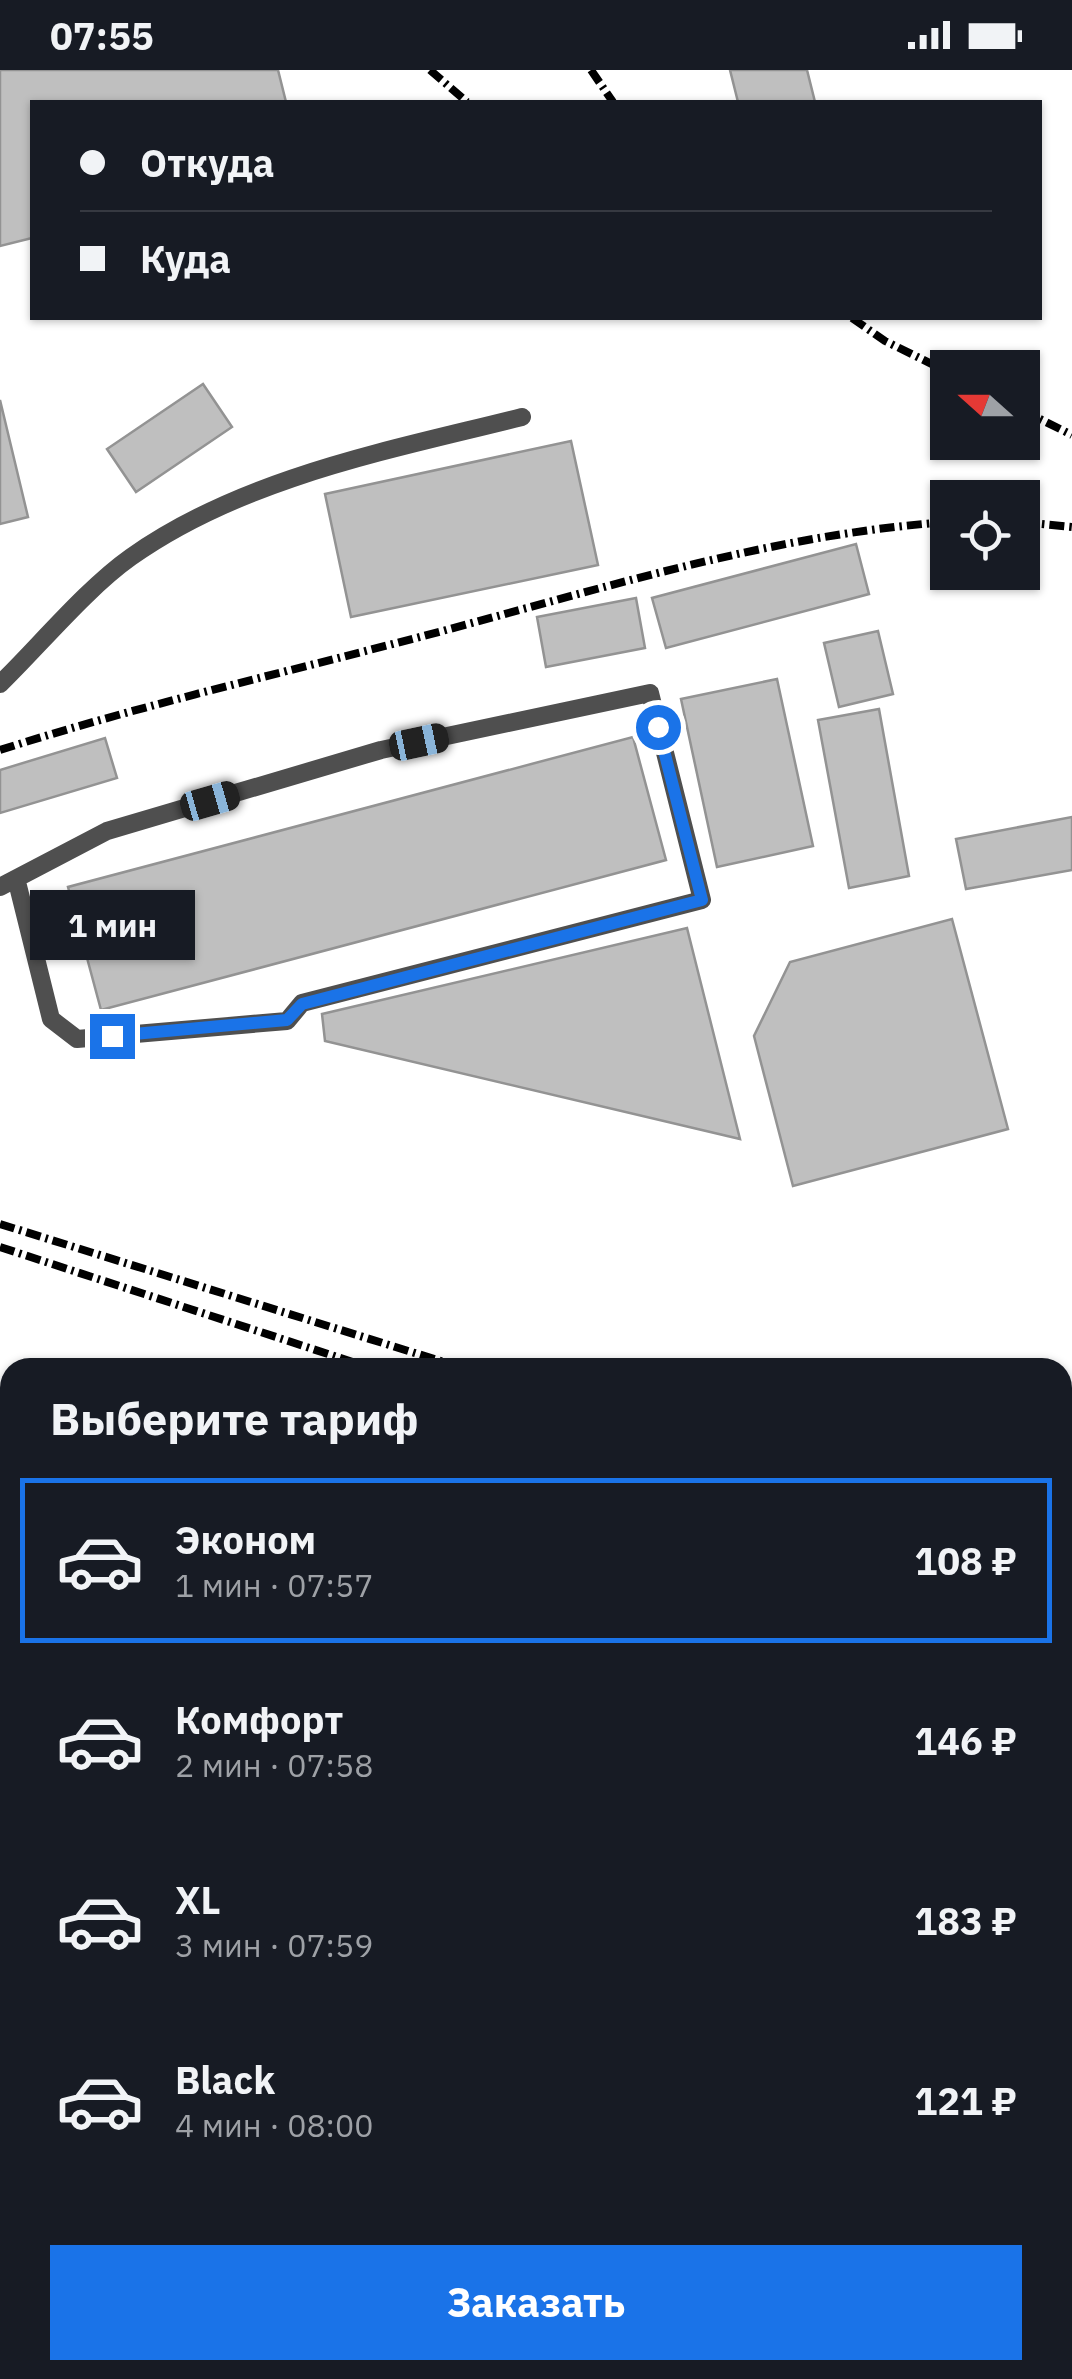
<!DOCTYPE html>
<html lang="ru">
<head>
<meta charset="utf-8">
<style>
  body { margin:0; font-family:"IBM Plex Sans",sans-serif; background:#242831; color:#f1f3f6; height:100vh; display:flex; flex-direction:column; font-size:38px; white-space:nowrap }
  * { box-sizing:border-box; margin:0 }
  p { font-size:32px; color:#9ea1a6 }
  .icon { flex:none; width:55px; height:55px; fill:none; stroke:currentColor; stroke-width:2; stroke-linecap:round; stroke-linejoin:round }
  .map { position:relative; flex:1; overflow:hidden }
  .drawer { position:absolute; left:0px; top:1288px; width:1072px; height:1022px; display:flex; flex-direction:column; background:#171b24; border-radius:30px 30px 0 0; box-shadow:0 2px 8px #0004 }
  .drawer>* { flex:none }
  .hud { position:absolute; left:30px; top:30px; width:1012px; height:220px; border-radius:0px; box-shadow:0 2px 8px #0004; display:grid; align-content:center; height:220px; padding:0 50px; background:#171b24 }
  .needle { width:65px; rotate:291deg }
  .buttons { position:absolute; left:930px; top:280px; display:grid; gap:20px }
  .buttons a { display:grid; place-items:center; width:110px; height:110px; border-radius:0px; background:#171b24; box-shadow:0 2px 8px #0004; font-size:50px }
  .end { position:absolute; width:45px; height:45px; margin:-22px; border:12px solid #1a73e8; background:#fff; box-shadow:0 0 0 5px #fff }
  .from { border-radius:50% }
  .bubble { position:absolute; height:70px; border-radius:0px; background:#171b24; box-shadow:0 2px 8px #0004; font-size:32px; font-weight:800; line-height:70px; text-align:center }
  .car { position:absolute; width:30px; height:60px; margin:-30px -15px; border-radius:12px; box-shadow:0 0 8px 2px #0007; background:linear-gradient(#222 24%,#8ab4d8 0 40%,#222 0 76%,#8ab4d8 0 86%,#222 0) }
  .hud b { display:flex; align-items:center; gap:35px; height:95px; font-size:38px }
  .hud b+b { border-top:2px solid #363941 }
  .hud i { width:25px; height:25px; background:#f1f3f6 }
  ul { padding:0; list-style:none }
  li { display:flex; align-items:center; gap:30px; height:165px; margin:0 20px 15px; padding:0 30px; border:5px solid transparent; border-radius:0px }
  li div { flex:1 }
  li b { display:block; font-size:38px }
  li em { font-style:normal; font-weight:800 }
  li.active { border-color:#1a73e8 }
  li>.icon { width:90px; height:90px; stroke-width:1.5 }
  h2 { padding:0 50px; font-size:45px; line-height:120px }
  .cta { display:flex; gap:20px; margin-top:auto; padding:20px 50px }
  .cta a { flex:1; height:115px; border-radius:0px; background:#1a73e8; color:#fff; font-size:40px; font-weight:800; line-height:115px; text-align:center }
  .status { display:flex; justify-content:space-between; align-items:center; height:70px; padding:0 50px; background:#171b24; direction:ltr }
  .status svg { height:28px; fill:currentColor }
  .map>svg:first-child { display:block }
  .green { fill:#d6d6d6 }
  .building { fill:#bfbfbf; stroke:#939393; stroke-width:2.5 }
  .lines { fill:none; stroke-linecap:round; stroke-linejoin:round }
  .service { stroke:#4f4f4f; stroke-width:18 }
  .rail { stroke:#000; stroke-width:8; stroke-dasharray:15 5 2.5 5; stroke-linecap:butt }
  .route { stroke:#1a73e8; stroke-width:12 }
</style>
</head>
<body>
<div class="status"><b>07:55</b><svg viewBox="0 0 49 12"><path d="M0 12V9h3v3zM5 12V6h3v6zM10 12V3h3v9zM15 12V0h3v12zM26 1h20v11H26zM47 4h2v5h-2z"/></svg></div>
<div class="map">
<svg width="1072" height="2309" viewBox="0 0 1072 2309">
  <rect width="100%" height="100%" fill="#fff"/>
  <path class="green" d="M1072 1896V2309H901L902 2300H1062V1900Z"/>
  <path class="building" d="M0 0H278L286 32H32V168L0 176Z
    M730 0H807L815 32H738Z
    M203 314 232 357 136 422 107 379Z
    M0 330 28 447 0 454Z
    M571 371 598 495 351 547 325 424Z
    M856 474 869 524 666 578 652 528Z
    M636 528 645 578 546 597 537 547Z
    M878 561 893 624 839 637 824 573Z
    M777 609 813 776 717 797 681 629Z
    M879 639 909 806 849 818 818 650Z
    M633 667 666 790 101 940 68 817Z
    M105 668 117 708 0 743V700Z
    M1072 747V800L966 819 956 769Z
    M952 849 1008 1059 793 1116 754 966 790 892Z
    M687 858 740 1069 325 971 322 944Z
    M10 1964V2120L0 2123V1967Z
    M10 2176V2300H84L67 2309H0V2179Z"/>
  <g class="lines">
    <path class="service" d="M0 614C39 576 87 518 131 487 244 407 391 380 522 347
      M0 817 107 761 381 680 650 623 702 830 302 933 287 951 77 969 51 949 17 812
      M1062 1396 1072 1372
      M1062 1470 1072 1512"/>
    <path class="rail" d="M430 0 467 32
      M591 0 613 32
      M852 248 885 271 948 302
      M1022 340 1072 365
      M1022 452 1072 457
      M0 680C147 633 297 600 446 560 611 516 776 464 948 452
      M0 1154 463 1298
      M0 1177 371 1298
      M1062 1386H1072
      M1062 1824 1072 1805
      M921 2309 922 2300"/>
  </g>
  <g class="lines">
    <path class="route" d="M112 966 287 950 302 934 702 830 658 657"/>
  </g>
</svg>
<div class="buttons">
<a><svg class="needle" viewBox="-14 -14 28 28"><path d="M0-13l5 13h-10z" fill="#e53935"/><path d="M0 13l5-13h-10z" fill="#9ea1a6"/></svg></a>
<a><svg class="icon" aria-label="locate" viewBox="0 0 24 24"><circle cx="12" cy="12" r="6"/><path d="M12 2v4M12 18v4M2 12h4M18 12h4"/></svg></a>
</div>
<i class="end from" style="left:658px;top:657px"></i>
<i class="end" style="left:112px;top:966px"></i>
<div class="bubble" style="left:30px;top:820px;width:165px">1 мин</div>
<i class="car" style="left:419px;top:672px;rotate:78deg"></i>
<i class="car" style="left:210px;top:731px;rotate:74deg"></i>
<div class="hud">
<b><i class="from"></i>Откуда</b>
<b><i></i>Куда</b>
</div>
<section class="drawer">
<h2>Выберите тариф</h2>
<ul>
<li class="active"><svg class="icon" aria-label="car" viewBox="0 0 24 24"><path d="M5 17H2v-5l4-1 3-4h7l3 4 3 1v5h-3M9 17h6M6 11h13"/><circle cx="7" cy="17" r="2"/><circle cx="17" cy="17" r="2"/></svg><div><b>Эконом</b><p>1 мин · 07:57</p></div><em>108 ₽</em></li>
<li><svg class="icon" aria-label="car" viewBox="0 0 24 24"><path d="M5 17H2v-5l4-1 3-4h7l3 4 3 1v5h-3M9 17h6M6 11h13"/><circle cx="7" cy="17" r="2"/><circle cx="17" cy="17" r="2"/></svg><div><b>Комфорт</b><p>2 мин · 07:58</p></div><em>146 ₽</em></li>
<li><svg class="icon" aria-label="car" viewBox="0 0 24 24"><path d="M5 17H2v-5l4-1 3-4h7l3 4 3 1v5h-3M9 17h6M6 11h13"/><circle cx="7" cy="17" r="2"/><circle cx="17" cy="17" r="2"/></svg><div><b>XL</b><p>3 мин · 07:59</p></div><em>183 ₽</em></li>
<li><svg class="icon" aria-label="car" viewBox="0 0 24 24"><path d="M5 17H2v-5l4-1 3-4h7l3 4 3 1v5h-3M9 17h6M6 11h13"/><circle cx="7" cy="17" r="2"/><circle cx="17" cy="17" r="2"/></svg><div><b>Black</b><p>4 мин · 08:00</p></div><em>121 ₽</em></li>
</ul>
<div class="cta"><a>Заказать</a></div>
</section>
</div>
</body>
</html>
